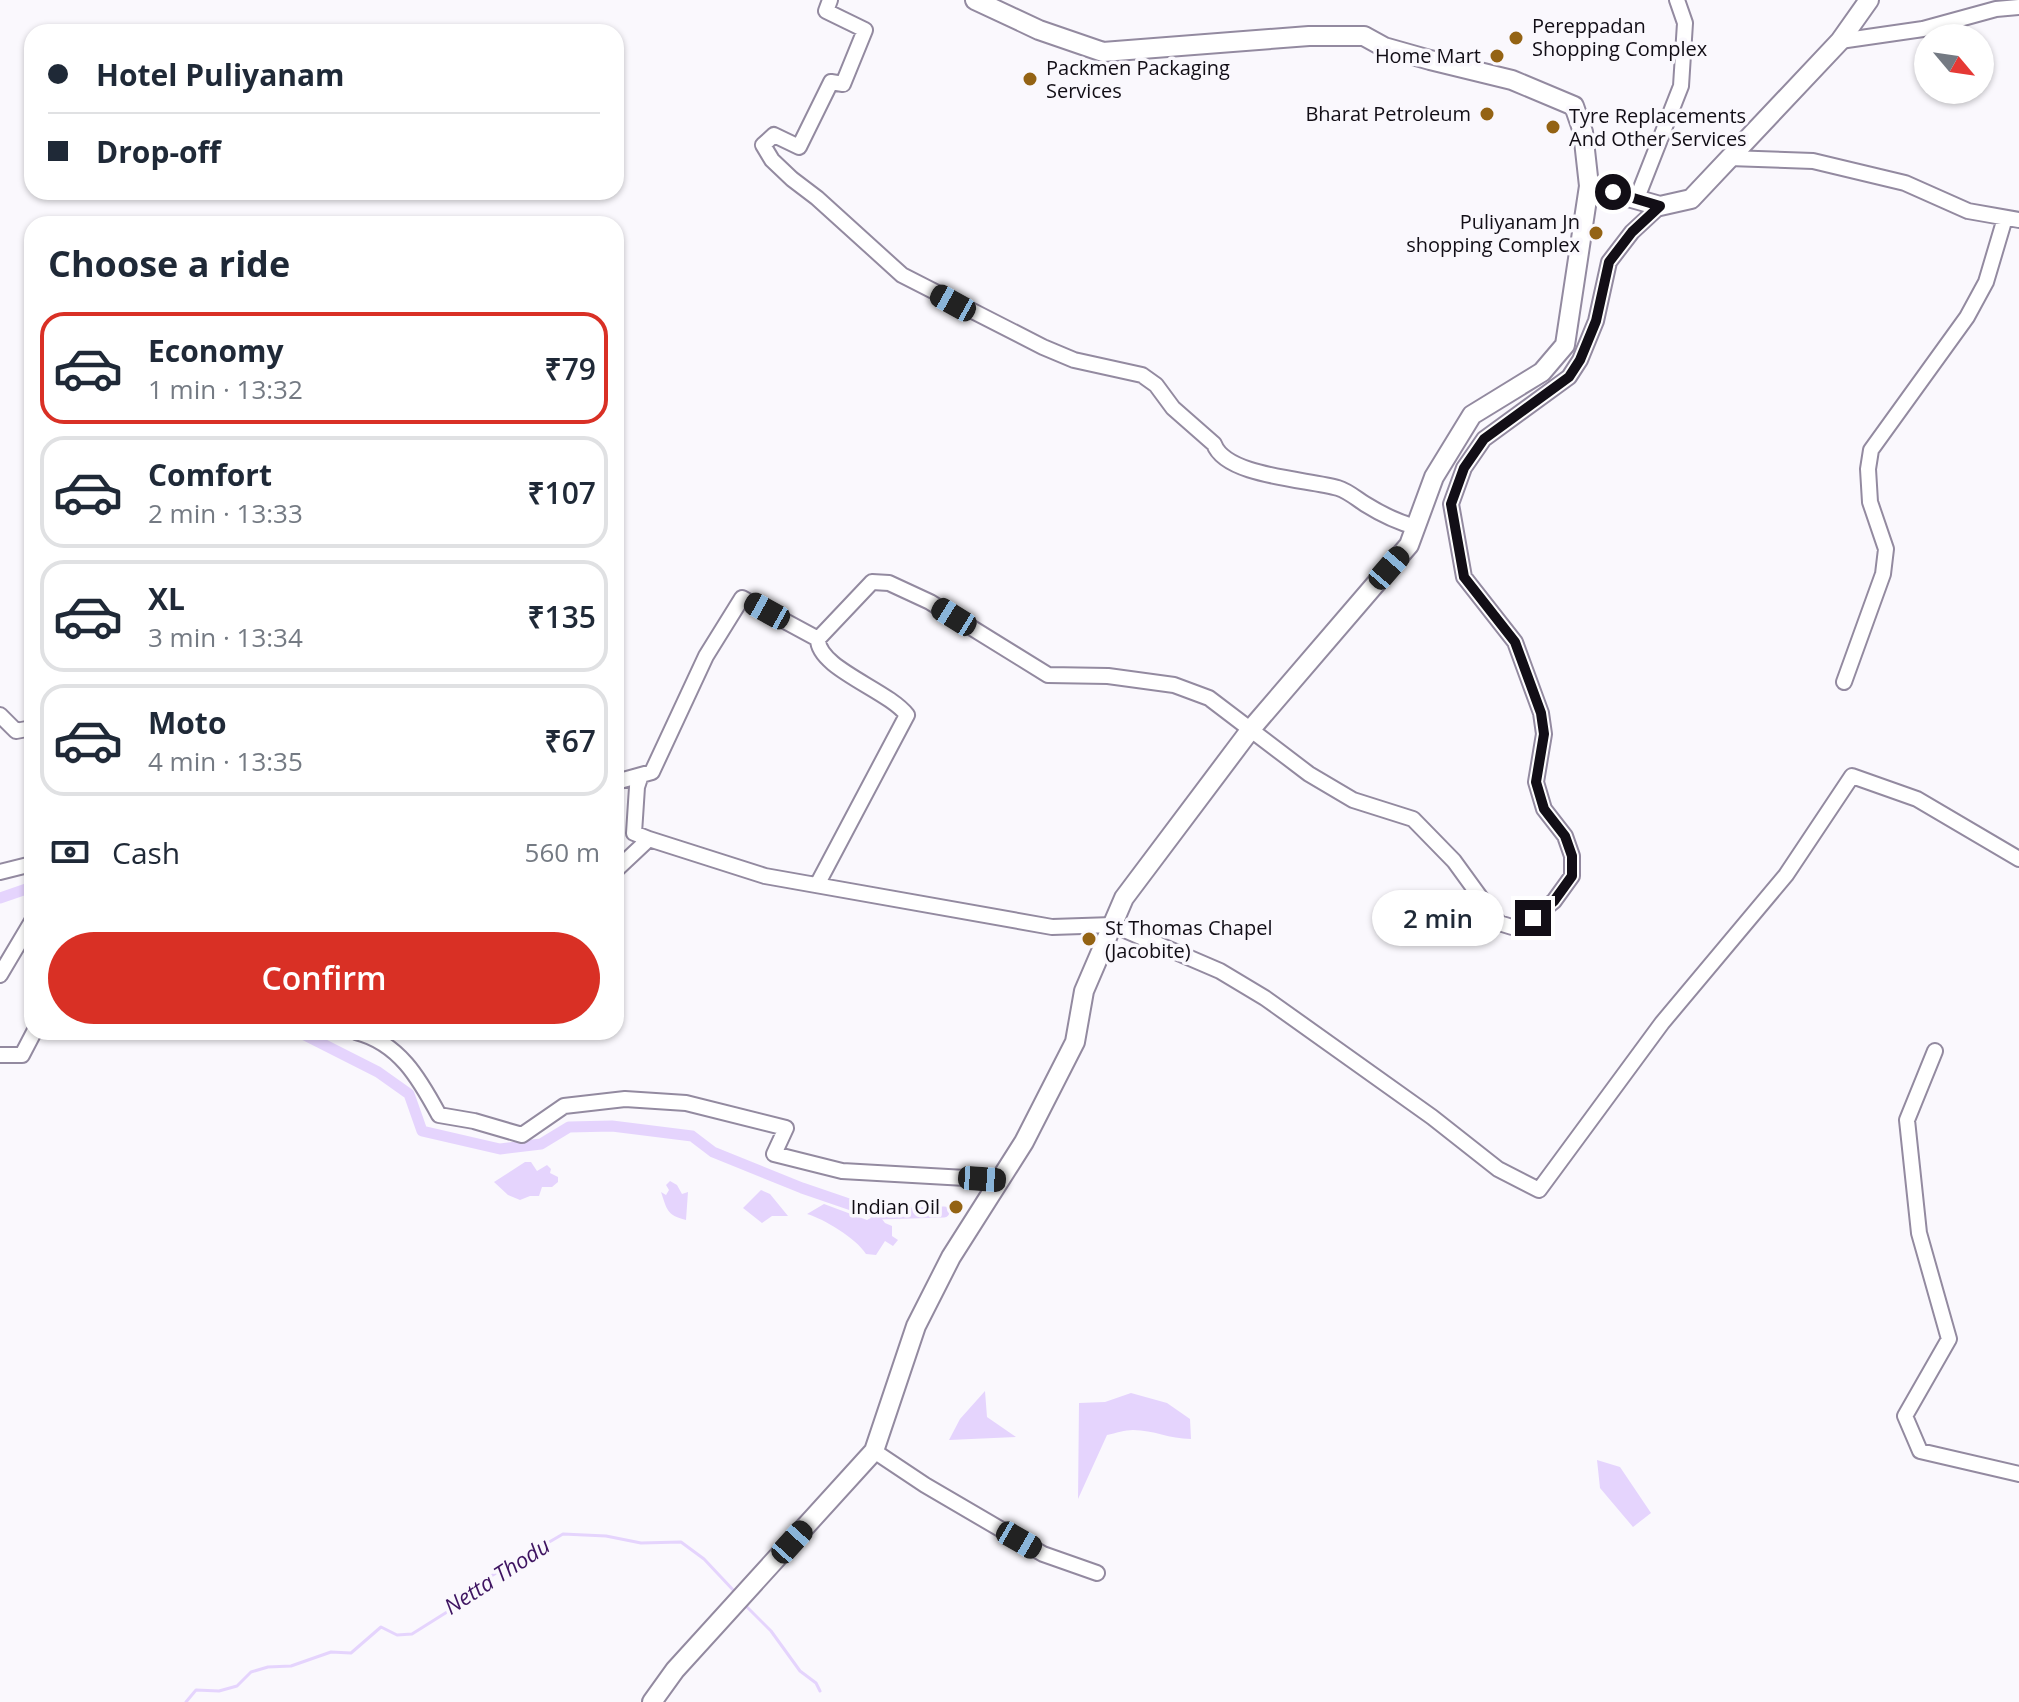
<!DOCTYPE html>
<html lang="en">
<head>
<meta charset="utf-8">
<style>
  body { margin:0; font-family:"Open Sans",sans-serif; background:#f6f6f7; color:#1f2937; height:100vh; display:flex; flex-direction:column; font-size:30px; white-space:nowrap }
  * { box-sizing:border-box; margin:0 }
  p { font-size:26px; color:#747a83 }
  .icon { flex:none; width:44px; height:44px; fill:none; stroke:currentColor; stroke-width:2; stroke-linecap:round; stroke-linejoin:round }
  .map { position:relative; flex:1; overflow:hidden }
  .sheet { position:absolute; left:24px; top:216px; width:600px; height:824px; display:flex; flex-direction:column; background:#fff; border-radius:24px; box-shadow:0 2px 6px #0004 }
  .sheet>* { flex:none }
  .banner { position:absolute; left:24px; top:24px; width:600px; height:176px; border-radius:24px; box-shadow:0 2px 6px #0004; display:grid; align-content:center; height:176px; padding:0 24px; background:#fff }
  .needle { width:52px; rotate:119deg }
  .tools { position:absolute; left:1914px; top:24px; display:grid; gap:16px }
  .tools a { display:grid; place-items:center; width:80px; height:80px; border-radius:50%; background:#fff; box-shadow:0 2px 6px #0004; font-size:40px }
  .end { position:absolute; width:36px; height:36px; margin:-18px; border:10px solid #120e16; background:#fff; box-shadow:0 0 0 4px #fff }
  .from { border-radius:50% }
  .bubble { position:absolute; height:56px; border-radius:28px; background:#fff; box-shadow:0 2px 6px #0004; font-size:26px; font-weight:600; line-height:56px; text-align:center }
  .car { position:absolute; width:24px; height:48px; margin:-24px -12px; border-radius:10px; box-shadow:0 0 6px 2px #0007; background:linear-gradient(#222 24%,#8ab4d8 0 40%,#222 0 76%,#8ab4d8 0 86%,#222 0) }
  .banner b { display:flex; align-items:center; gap:28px; height:76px; font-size:30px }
  .banner b+b { border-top:2px solid #e0e1e3 }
  .banner i { width:20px; height:20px; background:#1f2937 }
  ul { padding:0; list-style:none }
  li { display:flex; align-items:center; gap:24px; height:112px; margin:0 16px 12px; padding:0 8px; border:4px solid #e0e1e3; border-radius:24px }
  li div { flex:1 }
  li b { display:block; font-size:30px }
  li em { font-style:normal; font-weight:600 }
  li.selected { border-color:#d93025 }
  li>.icon { width:72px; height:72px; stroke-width:1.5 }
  h2 { padding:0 24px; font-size:36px; line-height:96px }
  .pay { display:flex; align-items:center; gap:20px; height:88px; padding:0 24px; font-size:30px }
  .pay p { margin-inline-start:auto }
  .cta { display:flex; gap:16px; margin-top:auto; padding:16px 24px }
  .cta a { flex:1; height:92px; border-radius:48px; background:#d93025; color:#fff; font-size:32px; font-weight:600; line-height:92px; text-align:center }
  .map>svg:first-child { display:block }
  .water { fill:#e5d4fd }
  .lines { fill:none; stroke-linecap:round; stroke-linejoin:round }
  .stream { stroke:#e5d4fd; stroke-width:3 }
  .canal { stroke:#e5d4fd; stroke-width:11 }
  .minor-casing { stroke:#938aa0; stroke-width:18 }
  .major-casing { stroke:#938aa0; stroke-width:22 }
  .minor { stroke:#fff; stroke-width:14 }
  .major { stroke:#fff; stroke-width:18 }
  .route { stroke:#120e16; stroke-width:10 }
  .poi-dot { fill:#946314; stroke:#faf8fd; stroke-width:3 }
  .labels { text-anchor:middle; stroke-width:7; stroke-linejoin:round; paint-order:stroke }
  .poi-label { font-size:20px; fill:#120e16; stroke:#faf8fd; text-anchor:start }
  .water-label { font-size:22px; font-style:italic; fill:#3e1461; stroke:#faf8fd }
</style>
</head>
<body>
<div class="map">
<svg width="2019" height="1702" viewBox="0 0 2019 1702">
  <rect width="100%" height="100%" fill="#faf8fd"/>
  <path class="water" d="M525 1162H531L537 1171 547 1165 551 1169 550 1173 558 1177V1182L552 1187H542L539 1196H530L520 1200 508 1195 494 1182Z
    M670 1181 677 1185 682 1194 688 1192 686 1220C666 1215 667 1209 661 1192L666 1195 669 1190 666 1185Z
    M761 1190 770 1194 788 1216H772L762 1223 743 1208Z
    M824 1204 867 1220 878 1214 885 1223 892 1226V1236L898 1240 893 1246 885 1241 876 1255 866 1254C856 1238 824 1219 807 1214Z
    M985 1391 987 1417 1016 1437 949 1440 960 1419Z
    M1131 1393 1167 1403 1190 1419 1191 1439C1169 1439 1154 1430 1133 1430 1125 1430 1116 1433 1107 1435L1078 1499 1079 1403 1105 1402Z
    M1597 1460 1620 1467 1651 1513 1633 1527 1600 1488Z"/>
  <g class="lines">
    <path class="stream" d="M744 1604 771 1631 800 1671 816 1683 820 1691
      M186 1702 196 1690 219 1691 237 1686 251 1672 268 1667 291 1666 331 1652 351 1653 381 1627 397 1635 412 1634 447 1612 457 1599 479 1583 563 1534 606 1536 641 1543 681 1542 704 1559 735 1592"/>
    <path class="canal" d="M0 898 32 887
      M299 1032 378 1072 409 1094 422 1131 500 1149 541 1144 569 1127 612 1126 692 1136 713 1152 802 1188 878 1214 944 1212"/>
    <defs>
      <path id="minor" d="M830 0 826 11 865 30 843 84 831 82 799 147 774 135 763 145 772 160 792 179 817 198 902 275 1043 347 1074 360 1142 375 1156 385 1173 408 1214 444C1226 477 1308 479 1338 488 1348 491 1357 499 1365 504 1381 514 1397 522 1416 527
        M1840 41 1923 29 1996 9 2019 7
        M1729 158 1813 161 1905 183 1968 211 2019 220
        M1637 198 1681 86 1685 23 1677 0
        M1844 682 1883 574 1886 549 1870 502 1868 469 1871 450 1967 317 1986 282 2005 218
        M0 715 16 731 32 728
        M641 775 637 787 634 833 649 839
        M616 782 652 772 706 656 742 598 818 639 872 582 889 583 930 602 1048 675 1108 676 1174 685 1209 698 1309 774 1353 800 1413 819 1454 861 1499 923 1512 927 1533 918 1554 901 1572 876V856L1565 836 1544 809 1536 782 1544 734 1541 713 1515 642 1464 577 1451 504 1464 468 1484 439 1569 377 1580 360 1596 321 1609 262 1632 232 1660 206
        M616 870 649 839 765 876 1052 927 1113 925 1220 971 1265 998 1432 1117 1498 1169 1539 1190 1662 1023 1786 875 1852 776 1917 799 2019 859
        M0 872 32 864
        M817 885 907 715C888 690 817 668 818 639
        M0 975 32 921
        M356 1032C399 1043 419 1078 439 1115L474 1121 522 1135 564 1106 625 1099 686 1103 786 1128 774 1154 842 1171 1001 1180
        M1935 1051 1907 1120 1919 1233 1949 1339 1905 1416 1920 1451 2019 1474
        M0 1055H22L34 1032
        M874 1451 925 1485 1043 1554 1097 1573"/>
      <path id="major" d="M1589 186 1660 206 1691 199 1840 41 1869 0
        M652 1702 675 1670 874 1451 916 1326 951 1257 1024 1142 1075 1042 1084 991 1124 898 1251 729 1409 545 1434 477 1472 415 1542 372 1565 345 1589 186 1583 132 1574 106 1512 80 1430 60 1384 47 1364 36H1309L1103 52 1039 30 975 0"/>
    </defs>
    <use href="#minor" class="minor-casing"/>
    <use href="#major" class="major-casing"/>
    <use href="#minor" class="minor"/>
    <use href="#major" class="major"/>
  </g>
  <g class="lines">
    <path class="route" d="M1533 918 1554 901 1572 876V856L1565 836 1544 809 1536 782 1544 734 1541 713 1515 642 1464 577 1451 504 1464 468 1484 439 1569 377 1580 360 1596 321 1609 262 1632 232 1660 206 1613 192"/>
  </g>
  <g class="poi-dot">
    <circle cx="1516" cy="38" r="8"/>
    <circle cx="1497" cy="56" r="8"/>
    <circle cx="1030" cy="79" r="8"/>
    <circle cx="1487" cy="114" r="8"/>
    <circle cx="1553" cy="127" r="8"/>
    <circle cx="1596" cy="233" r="8"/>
    <circle cx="1089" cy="939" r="8"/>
    <circle cx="956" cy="1207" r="8"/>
  </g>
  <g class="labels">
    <g class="poi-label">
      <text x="1532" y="33">Pereppadan<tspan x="1532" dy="23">Shopping Complex</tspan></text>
      <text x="1481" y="63" text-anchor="end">Home Mart</text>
      <text x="1046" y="75">Packmen Packaging<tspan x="1046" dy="23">Services</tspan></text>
      <text x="1471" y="121" text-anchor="end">Bharat Petroleum</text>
      <text x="1569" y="123">Tyre Replacements<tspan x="1569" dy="23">And Other Services</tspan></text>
      <text x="1580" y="229" text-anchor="end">Puliyanam Jn<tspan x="1580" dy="23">shopping Complex</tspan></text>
      <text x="1105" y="935">St Thomas Chapel<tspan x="1105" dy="23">(Jacobite)</tspan></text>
      <text x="940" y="1214" text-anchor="end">Indian Oil</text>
    </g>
    <g class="water-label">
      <text transform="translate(497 1576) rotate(-33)" y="8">Netta Thodu</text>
    </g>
  </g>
</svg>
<div class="tools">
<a><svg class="needle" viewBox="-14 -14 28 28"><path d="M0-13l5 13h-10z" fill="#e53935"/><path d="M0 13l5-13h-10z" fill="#747a83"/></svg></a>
</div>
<i class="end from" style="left:1613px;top:192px"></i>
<i class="end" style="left:1533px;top:918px"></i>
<div class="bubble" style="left:1372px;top:890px;width:132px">2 min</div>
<i class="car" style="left:953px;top:303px;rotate:299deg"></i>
<i class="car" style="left:1389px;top:568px;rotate:41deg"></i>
<i class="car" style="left:767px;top:611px;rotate:299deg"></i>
<i class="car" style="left:954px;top:617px;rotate:302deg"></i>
<i class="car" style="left:982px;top:1179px;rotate:94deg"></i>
<i class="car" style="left:1019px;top:1540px;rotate:120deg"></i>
<i class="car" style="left:792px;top:1542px;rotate:42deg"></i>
<div class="banner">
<b><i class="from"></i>Hotel Puliyanam</b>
<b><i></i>Drop-off</b>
</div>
<section class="sheet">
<h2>Choose a ride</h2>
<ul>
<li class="selected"><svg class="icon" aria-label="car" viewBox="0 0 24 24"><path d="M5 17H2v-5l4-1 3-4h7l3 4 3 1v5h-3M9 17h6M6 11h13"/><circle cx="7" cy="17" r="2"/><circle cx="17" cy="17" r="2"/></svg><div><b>Economy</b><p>1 min · 13:32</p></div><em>₹79</em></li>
<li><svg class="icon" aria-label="car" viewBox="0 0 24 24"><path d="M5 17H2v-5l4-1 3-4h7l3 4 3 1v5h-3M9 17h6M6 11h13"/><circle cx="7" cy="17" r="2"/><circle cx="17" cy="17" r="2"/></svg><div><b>Comfort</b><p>2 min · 13:33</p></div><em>₹107</em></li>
<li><svg class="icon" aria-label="car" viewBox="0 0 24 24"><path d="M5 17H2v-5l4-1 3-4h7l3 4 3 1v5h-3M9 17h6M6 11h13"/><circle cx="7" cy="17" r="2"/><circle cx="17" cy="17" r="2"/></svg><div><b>XL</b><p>3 min · 13:34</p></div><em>₹135</em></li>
<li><svg class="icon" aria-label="car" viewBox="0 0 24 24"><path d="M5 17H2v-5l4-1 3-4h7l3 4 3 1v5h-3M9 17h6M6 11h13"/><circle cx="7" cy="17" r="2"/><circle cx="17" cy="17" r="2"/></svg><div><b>Moto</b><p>4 min · 13:35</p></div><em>₹67</em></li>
</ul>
<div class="pay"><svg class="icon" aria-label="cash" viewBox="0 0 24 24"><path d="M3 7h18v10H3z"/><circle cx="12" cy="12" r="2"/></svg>Cash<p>560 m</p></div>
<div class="cta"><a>Confirm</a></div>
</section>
</div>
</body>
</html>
